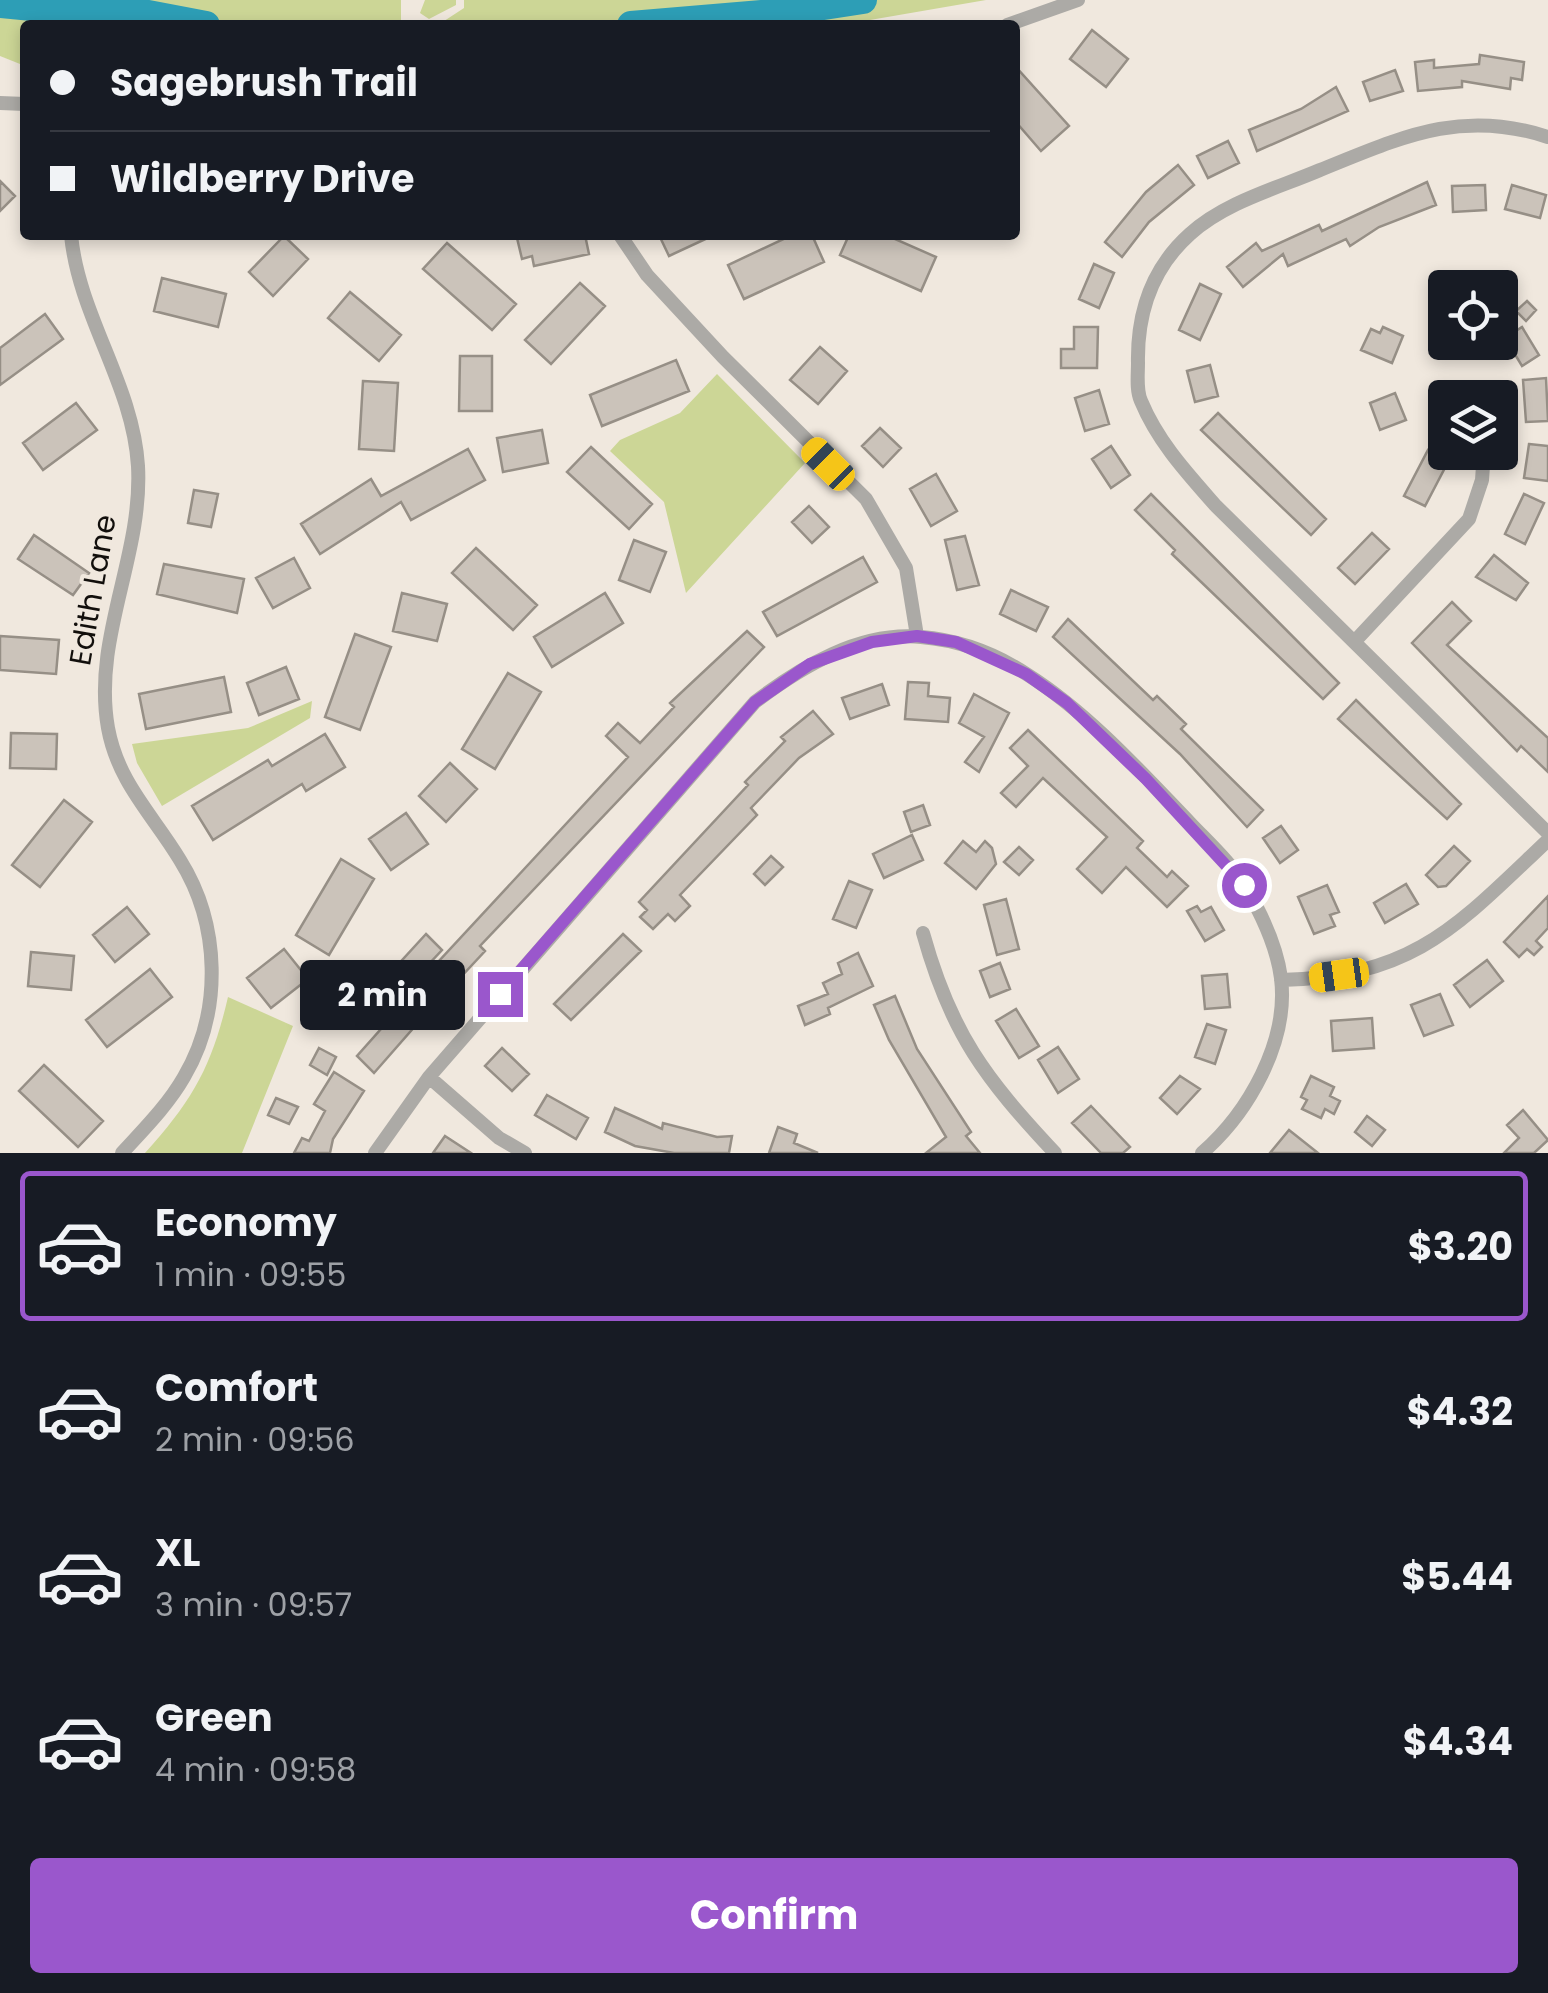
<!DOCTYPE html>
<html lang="en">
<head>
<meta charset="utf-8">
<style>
  body { margin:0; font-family:Poppins,sans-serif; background:#20242c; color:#f1f3f6; height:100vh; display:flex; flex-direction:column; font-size:38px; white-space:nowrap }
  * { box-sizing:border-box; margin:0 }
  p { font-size:32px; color:#9ea1a6 }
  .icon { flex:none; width:55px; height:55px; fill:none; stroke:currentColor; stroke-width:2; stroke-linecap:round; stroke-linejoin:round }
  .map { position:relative; height:1153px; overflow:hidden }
  .drawer { display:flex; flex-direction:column; background:#171b24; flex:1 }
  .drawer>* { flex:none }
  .guide { position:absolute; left:20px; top:20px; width:1000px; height:220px; border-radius:10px; box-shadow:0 5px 15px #0003; display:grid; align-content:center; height:220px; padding:0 30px; background:#171b24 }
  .tools { position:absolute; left:1428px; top:270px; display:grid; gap:20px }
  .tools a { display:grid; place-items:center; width:90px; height:90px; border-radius:10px; background:#171b24; box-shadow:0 5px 15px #0003; font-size:50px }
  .end { position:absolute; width:45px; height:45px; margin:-22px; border:12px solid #9a57cc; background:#fff; box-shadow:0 0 0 5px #fff }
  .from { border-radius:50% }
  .bubble { position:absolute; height:70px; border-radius:10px; background:#171b24; box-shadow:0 5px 15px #0003; font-size:32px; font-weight:700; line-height:70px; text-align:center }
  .car { position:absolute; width:30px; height:60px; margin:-30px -15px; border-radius:12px; box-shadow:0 0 8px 2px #0007; background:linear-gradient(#f5c518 24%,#345 0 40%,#f5c518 0 76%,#345 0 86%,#f5c518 0) }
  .guide b { display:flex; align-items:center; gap:35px; height:95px; font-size:38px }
  .guide b+b { border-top:2px solid #363941 }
  .guide i { width:25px; height:25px; background:#f1f3f6 }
  ul { padding:18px 0 0; list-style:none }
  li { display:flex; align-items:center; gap:30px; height:150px; margin:0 20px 15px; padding:0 10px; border:5px solid transparent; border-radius:10px }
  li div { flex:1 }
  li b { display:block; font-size:38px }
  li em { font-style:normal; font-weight:700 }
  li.selected { border-color:#9a57cc }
  li>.icon { width:90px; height:90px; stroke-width:1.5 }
  .cta { display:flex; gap:20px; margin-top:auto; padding:20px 30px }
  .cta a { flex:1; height:115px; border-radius:10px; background:#9a57cc; color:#fff; font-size:40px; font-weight:700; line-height:115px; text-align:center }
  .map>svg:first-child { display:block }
  .green { fill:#ccd696 }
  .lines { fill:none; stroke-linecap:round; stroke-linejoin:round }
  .river { stroke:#2d9eb6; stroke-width:28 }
  .building { fill:#cbc3ba; stroke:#968f86; stroke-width:2.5 }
  .minor { stroke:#acaaa6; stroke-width:14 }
  .route { stroke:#9a57cc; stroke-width:12 }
  .labels { text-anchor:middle; stroke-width:8; stroke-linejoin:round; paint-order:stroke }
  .street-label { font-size:30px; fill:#120f0c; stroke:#f0e8de }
</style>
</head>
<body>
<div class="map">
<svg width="1548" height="1153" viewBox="0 0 1548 1153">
  <rect width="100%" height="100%" fill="#f0e8de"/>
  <path class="green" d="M0 0H401V22L406 25H25V66L0 56Z
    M425 0H456V5L429 19 420 13Z
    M464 0H986L841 25H438L464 8Z
    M717 374 805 463 686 593 664 502 610 451 620 440 680 413Z
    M312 701 310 718 162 806 137 763 132 744 248 728Z
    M228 997 293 1026 242 1153H145C193 1100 212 1066 228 997Z"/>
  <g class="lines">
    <path class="river" d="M0 4 53 9 106 6 206 25
      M631 25 785 12 863 0"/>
  </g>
  <path class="building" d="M1092 30 1128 59 1106 87 1070 59Z
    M1480 55 1524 62 1522 80 1511 78 1510 89 1462 81V87L1418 91 1415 62 1434 60V68L1479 64Z
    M1015 66 1069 126 1041 151 1015 121Z
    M1395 70 1403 91 1370 101 1363 82Z
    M1336 87 1348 111 1257 151 1249 130 1301 109Z
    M1228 141 1239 163 1208 178 1197 156Z
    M1178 165 1194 185 1149 222 1122 257 1105 242 1146 192Z
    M0 181 15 196 0 211Z
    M1427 182 1436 205 1379 227 1350 246 1346 239 1288 266 1283 254 1243 287 1227 267 1256 243 1262 251 1319 225 1322 231Z
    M1485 185 1486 210 1453 212 1452 186Z
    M1512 185 1546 195 1540 218 1505 209Z
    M531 235H585L589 254 534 266 532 256 522 259 517 238Z
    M659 235H714L669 256Z
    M792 235H812L824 262 744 299 728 265Z
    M849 235H886L936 257 921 291 840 255Z
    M284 236 308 259 273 296 249 272Z
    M447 243 516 304 492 330 423 269Z
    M1094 264 1114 273 1099 308 1079 299Z
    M162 278 226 294 218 327 154 311Z
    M580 283 605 306 551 364 525 340Z
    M1200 284 1221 294 1200 340 1179 330Z
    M350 292 401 335 379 361 328 318Z
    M1527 301 1536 310 1526 321 1516 311Z
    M45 314 63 339 0 385V348Z
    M1074 327H1098L1097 368H1061V349H1074Z
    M1383 327 1403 336 1392 363 1361 350 1371 329 1380 333Z
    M1522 327 1539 355 1522 366 1505 338Z
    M820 347 847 371 818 404 790 380Z
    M460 356H492V411H459Z
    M676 360 689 391 602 426 590 395Z
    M1210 365 1218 396 1195 402 1187 371Z
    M1546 378 1548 421 1526 422 1523 380Z
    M363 381 398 383 394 451 359 449Z
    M1099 390 1109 424 1085 431 1075 398Z
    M1395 393 1406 420 1380 430 1370 403Z
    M76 403 97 430 43 470 23 443Z
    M1218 413 1326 519 1311 535 1201 430Z
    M880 428 901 448 883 467 862 446Z
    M542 430 548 463 503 472 497 438Z
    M1529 444 1548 446V481L1524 478Z
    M1111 446 1130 475 1111 488 1092 459Z
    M591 447 652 504 629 529 567 472Z
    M468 449 485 480 411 520 401 502 320 554 301 524 371 479 381 496Z
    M1428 450 1449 460 1425 506 1404 496Z
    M936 474 957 511 931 526 910 489Z
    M194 490 218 494 211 527 188 523Z
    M1151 494 1339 683 1323 699 1172 554 1175 550 1135 510Z
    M1524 494 1544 503 1525 544 1505 534Z
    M809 506 829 527 812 543 792 522Z
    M1372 533 1389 549 1355 584 1338 568Z
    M34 535 89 573 73 595 18 559Z
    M965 536 979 585 957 590 945 540Z
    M634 540 666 552 650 592 619 580Z
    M476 548 537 605 513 630 452 573Z
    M1494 555 1528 583 1516 600 1476 577Z
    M863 557 877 582 777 636 763 612Z
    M294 558 310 588 273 608 256 578Z
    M164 564 244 579 237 613 157 594Z
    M1011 590 1048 607 1036 631 1000 614Z
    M402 593 447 604 437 641 393 631Z
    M605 593 623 623 552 667 534 637Z
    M1452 602 1471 621 1447 645 1548 738V772L1521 746 1517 751 1412 643Z
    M1068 619 1153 700 1157 696 1186 724 1181 729 1263 810 1247 827 1180 754 1053 637Z
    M747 631 764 647 480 946 485 951 458 980 439 961 628 757 606 736 618 723 640 743 674 707 670 703Z
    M355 634 391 647 360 730 325 717Z
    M0 636 59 640 56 674 0 670Z
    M286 667 299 699 259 715 247 683Z
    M508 673 541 692 495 769 462 749Z
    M224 677 231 712 146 729 139 694Z
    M908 682 929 683 928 696 950 698 948 722 905 719Z
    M882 684 889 705 850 719 842 698Z
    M974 694 1009 713 979 772 965 762 984 737 959 723Z
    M1356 700 1461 804 1447 819 1338 719Z
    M813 711 833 734 799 758 751 808 757 815 680 895 690 906 675 921 668 914 653 929 640 917 647 910 639 902 748 785 745 782 785 741 781 737Z
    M1028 730 1143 841 1137 848 1167 877 1172 871 1188 886 1167 907 1126 867 1102 893 1077 869 1107 837 1043 778 1016 807 1001 793 1028 766 1010 748Z
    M11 733 57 734 56 769 10 768Z
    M325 734 345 767 306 791 302 784 213 840 192 806 268 760 272 766Z
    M450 763 477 789 446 822 419 796Z
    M64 800 92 822 40 887 12 865Z
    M923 805 930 825 911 832 904 812Z
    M406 813 428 844 391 870 369 839Z
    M1281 826 1298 850 1280 863 1263 838Z
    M912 835 923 860 884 878 873 854Z
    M963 841 976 852 985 841 992 848 996 864 976 889 945 863Z
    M1454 846 1470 861 1446 886 1438 887 1426 875Z
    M1019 847 1033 860 1019 875 1004 862Z
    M771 856 783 867 765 885 754 874Z
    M341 859 374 879 329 955 296 935Z
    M849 881 872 890 856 928 833 919Z
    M1406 884 1418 904 1385 923 1374 903Z
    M1327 885 1339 912 1330 915 1335 926 1314 934 1298 897Z
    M1548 896V928L1536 941 1542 947 1534 955 1527 949 1519 957 1504 942Z
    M1006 899 1019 949 997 955 984 905Z
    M1197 906 1201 912 1211 907 1224 930 1205 941 1187 911Z
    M127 907 149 934 115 962 93 935Z
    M426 934 442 950 410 984 394 969Z
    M623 934 641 951 571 1020 554 1004Z
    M284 949 308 979 271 1008 247 978Z
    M31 952 74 956 71 990 28 986Z
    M858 953 873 986 828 1008 830 1014 805 1025 798 1006 828 994 823 983 842 974 838 963Z
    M1487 960 1503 981 1470 1007 1454 985Z
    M1000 963 1010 989 990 997 980 971Z
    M150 969 172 997 107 1047 86 1020Z
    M1227 974 1230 1007 1205 1009 1202 976Z
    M421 984 438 1000 374 1073 357 1056Z
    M1440 994 1453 1025 1424 1036 1411 1005Z
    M895 996 917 1049 971 1132 966 1136 980 1153H926L946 1137 889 1040 874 1005Z
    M1016 1009 1039 1046 1019 1058 996 1021Z
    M1372 1018 1374 1048 1333 1051 1331 1021Z
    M1207 1024 1226 1030 1215 1064 1195 1057Z
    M1058 1047 1079 1079 1058 1093 1038 1060Z
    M319 1048 336 1057 327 1075 310 1065Z
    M502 1048 529 1074 512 1091 485 1066Z
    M44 1065 103 1121 78 1147 19 1091Z
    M334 1072 364 1091 333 1139 330 1153H294L302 1138 309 1141 325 1111 314 1104Z
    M1180 1076 1200 1089 1177 1114 1160 1098Z
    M1311 1076 1334 1087 1330 1096 1340 1101 1334 1114 1325 1109 1321 1118 1302 1109 1307 1100 1301 1097Z
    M547 1095 588 1118 576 1139 535 1115Z
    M276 1098 298 1107 289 1124 268 1115Z
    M1091 1106 1130 1147 1123 1153H1101L1072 1123Z
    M615 1108 662 1129 663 1123 717 1137 732 1136 729 1153H674L635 1146 605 1132Z
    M1523 1110 1548 1140 1534 1153H1504L1519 1138 1507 1125Z
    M1367 1116 1385 1130 1372 1146 1355 1132Z
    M778 1127 797 1134 794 1143 818 1153H769Z
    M1289 1130 1318 1153H1270Z
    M445 1136 471 1153H433Z"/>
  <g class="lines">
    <path class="minor" d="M1007 25 1078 0
      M0 103 25 104
      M1548 137C1460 108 1400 138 1320 170 1278 188 1225 202 1190 234 1152 268 1137 313 1138 363 1138 375 1136 390 1141 401 1158 442 1187 473 1216 506L1548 833
      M71 235C79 317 133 384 138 466 143 556 92 638 108 728 118 783 153 815 180 860 220 924 223 1011 184 1077 168 1105 144 1129 122 1153
      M620 235 647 275 723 357 866 499 906 568 917 636
      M1460 387 1468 398
      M1356 640 1469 519 1482 480 1484 452
      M923 933C951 1034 985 1078 1055 1153
      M1281 980C1415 977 1457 926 1548 840
      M429 1077 499 1138 525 1153
      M375 1153 429 1077 755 702C801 667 860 631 921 637 959 640 996 654 1028 675 1088 713 1141 772 1190 823 1209 843 1231 863 1245 886 1261 913 1277 948 1281 978 1289 1042 1248 1113 1202 1153"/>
  </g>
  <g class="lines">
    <path class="route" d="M500 994 755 702 810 664 872 642 917 636 956 642 1026 674 1067 703 1146 779 1244 885"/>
  </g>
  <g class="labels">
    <g class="street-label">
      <text transform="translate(93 590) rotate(-80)" y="10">Edith Lane</text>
    </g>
  </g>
</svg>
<div class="tools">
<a><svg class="icon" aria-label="locate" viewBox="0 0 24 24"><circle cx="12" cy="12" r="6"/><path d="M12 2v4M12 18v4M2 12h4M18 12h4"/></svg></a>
<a><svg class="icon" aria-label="layers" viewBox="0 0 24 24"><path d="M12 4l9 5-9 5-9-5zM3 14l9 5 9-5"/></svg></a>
</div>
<i class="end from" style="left:1244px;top:885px"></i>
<i class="end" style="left:500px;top:994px"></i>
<div class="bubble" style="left:300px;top:960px;width:165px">2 min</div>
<i class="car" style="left:828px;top:464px;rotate:315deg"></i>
<i class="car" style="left:1339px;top:975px;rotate:262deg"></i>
<div class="guide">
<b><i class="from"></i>Sagebrush Trail</b>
<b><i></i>Wildberry Drive</b>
</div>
</div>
<section class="drawer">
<ul>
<li class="selected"><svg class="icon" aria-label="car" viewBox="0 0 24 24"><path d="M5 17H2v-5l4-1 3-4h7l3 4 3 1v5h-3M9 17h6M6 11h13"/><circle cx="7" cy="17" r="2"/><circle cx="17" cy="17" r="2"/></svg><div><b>Economy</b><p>1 min · 09:55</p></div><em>$3.20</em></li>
<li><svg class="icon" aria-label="car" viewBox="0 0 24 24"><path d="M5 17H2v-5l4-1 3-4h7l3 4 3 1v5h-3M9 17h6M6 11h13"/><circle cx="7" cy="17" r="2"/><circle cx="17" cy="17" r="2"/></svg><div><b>Comfort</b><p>2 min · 09:56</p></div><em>$4.32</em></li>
<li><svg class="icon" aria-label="car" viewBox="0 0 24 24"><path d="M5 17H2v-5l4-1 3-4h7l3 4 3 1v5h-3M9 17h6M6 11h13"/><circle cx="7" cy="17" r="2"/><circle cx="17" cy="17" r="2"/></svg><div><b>XL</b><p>3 min · 09:57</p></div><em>$5.44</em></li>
<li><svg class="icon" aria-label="car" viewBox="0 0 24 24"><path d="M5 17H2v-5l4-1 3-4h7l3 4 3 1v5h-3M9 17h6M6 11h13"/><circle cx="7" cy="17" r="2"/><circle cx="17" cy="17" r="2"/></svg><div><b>Green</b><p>4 min · 09:58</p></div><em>$4.34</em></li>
</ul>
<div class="cta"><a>Confirm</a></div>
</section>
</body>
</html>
